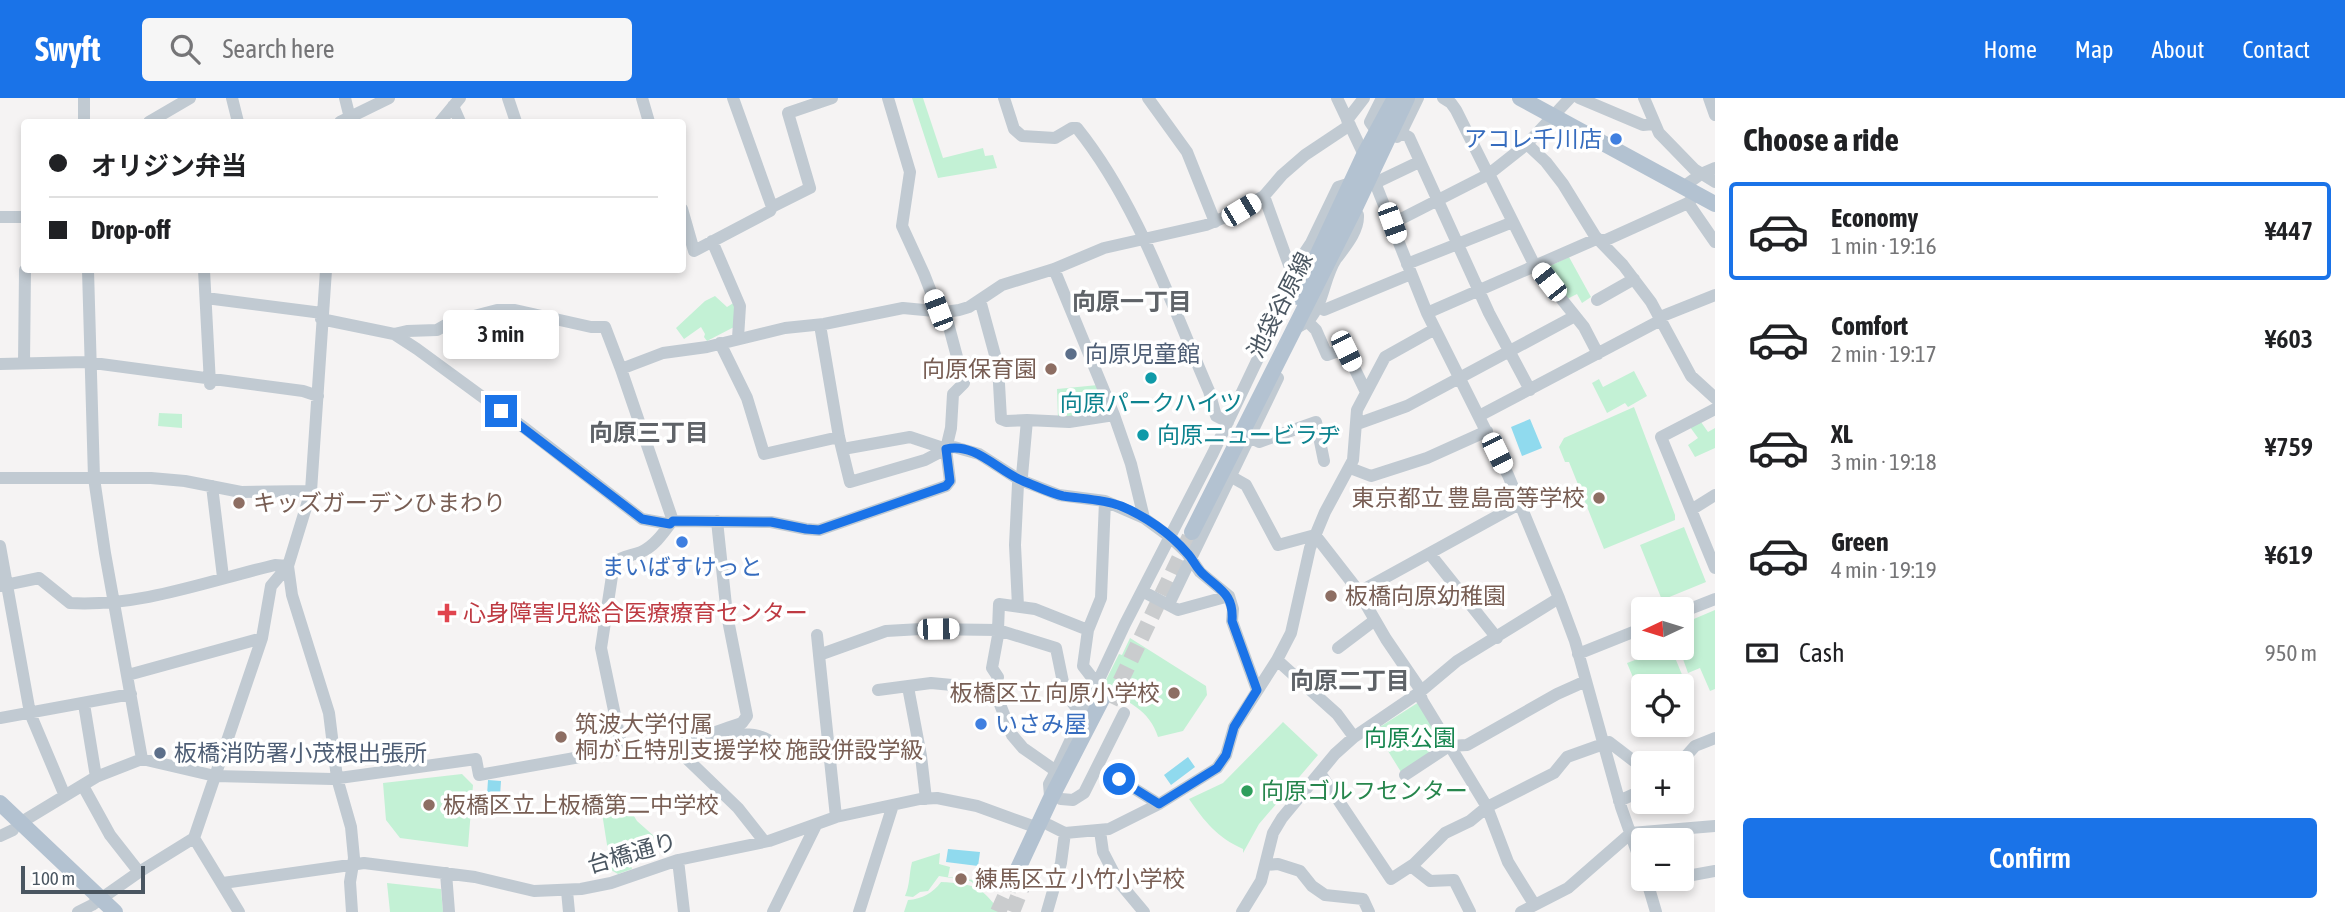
<!DOCTYPE html>
<html lang="en">
<head>
<meta charset="utf-8">
<style>
  body { margin:0; font-family:"Asap Condensed","Noto Sans JP",sans-serif; background:#f6f6f6; color:#202124; height:100vh; display:flex; flex-direction:column; font-size:26px; white-space:nowrap }
  * { box-sizing:border-box; margin:0 }
  p { font-size:23px; color:#757577 }
  .icon { flex:none; width:38px; height:38px; fill:none; stroke:currentColor; stroke-width:2; stroke-linecap:round; stroke-linejoin:round }
  .map { position:relative; flex:1; overflow:hidden }
  .panel { display:flex; flex-direction:column; background:#fff; width:630px }
  .panel>* { flex:none }
  .guide { position:absolute; left:21px; top:21px; width:665px; height:154px; border-radius:7px; box-shadow:0 4px 10px #0003; display:grid; align-content:center; height:154px; padding:0 28px; background:#fff }
  .needle { width:46px; rotate:266deg }
  .tools { position:absolute; left:1631px; top:499px; display:grid; gap:14px }
  .tools a { display:grid; place-items:center; width:63px; height:63px; border-radius:7px; background:#fff; box-shadow:0 4px 10px #0003; font-size:35px }
  .scale { position:absolute; left:21px; bottom:18px; width:124px; box-sizing:border-box; padding-left:7px; border:4px solid #4a5661; border-top:0; font-size:19px; line-height:24px; white-space:nowrap; color:#4a5661; -webkit-text-stroke:5px #fff; paint-order:stroke }
  .end { position:absolute; width:32px; height:32px; margin:-16px; border:9px solid #1a73e8; background:#fff; box-shadow:0 0 0 4px #fff }
  .from { border-radius:50% }
  .bubble { position:absolute; height:49px; border-radius:7px; background:#fff; box-shadow:0 4px 10px #0003; font-size:23px; font-weight:600; line-height:49px; text-align:center }
  .car { position:absolute; width:21px; height:42px; margin:-21px -10px; border-radius:9px; box-shadow:0 0 5px 2px #0007; background:linear-gradient(#fff 24%,#345 0 40%,#fff 0 76%,#345 0 86%,#fff 0) }
  .guide b { display:flex; align-items:center; gap:24px; height:66px; font-size:26px }
  .guide b+b { border-top:2px solid #e0e0e0 }
  .guide i { width:18px; height:18px; background:#202124 }
  ul { padding:0; list-style:none }
  li { display:flex; align-items:center; gap:21px; height:98px; margin:0 14px 10px; padding:0 14px; border:4px solid transparent; border-radius:7px }
  li div { flex:1 }
  li b { display:block; font-size:26px }
  li em { font-style:normal; font-weight:600 }
  li.active { border-color:#1a73e8 }
  li>.icon { width:63px; height:63px; stroke-width:1.5 }
  h2 { padding:0 28px; font-size:32px; line-height:84px }
  .pay { display:flex; align-items:center; gap:18px; height:77px; padding:0 28px; font-size:26px }
  .pay p { margin-inline-start:auto }
  .primary-button { display:flex; gap:14px; margin-top:auto; padding:14px 28px }
  .primary-button a { flex:1; height:80px; border-radius:7px; background:#1a73e8; color:#fff; font-size:28px; font-weight:600; line-height:80px; text-align:center }
  header { display:flex; align-items:center; gap:42px; box-sizing:border-box; height:98px; padding:0 35px; background:#1a73e8; color:#fff }
  header strong { font-size:33px }
  nav { display:flex; gap:38px; margin-inline-start:auto; font-size:24px }
  .search { width:490px; height:63px; background:#f6f6f6; display:flex; align-items:center; gap:18px; box-sizing:border-box; padding:0 24px; border-radius:7px; color:#757577; font-size:26px }
  main { display:flex; flex:1; min-height:0 }
  .map>svg:first-child { display:block }
  .green { fill:#c3f1d5 }
  .water { fill:#90daee }
  .lines { fill:none; stroke-linecap:round; stroke-linejoin:round }
  .major-tunnel { stroke:#caccce; stroke-width:16; stroke-dasharray:16 8; stroke-linecap:butt }
  .minor { stroke:#c1cad2; stroke-width:12 }
  .major { stroke:#b3c2d1; stroke-width:16 }
  .route { stroke:#1a73e8; stroke-width:9 }
  .shop-dot { fill:#3f7fe0; stroke:#fff; stroke-width:2.5 }
  .service-dot { fill:#5c6f8a; stroke:#fff; stroke-width:2.5 }
  .education-dot { fill:#8d6e63; stroke:#fff; stroke-width:2.5 }
  .culture-dot { fill:#0f9aa8; stroke:#fff; stroke-width:2.5 }
  .health-dot { fill:#e0444e; stroke:#fff; stroke-width:2.5 }
  .leisure-dot { fill:#2e9e5b; stroke:#fff; stroke-width:2.5 }
  .labels { text-anchor:middle; stroke-width:7; stroke-linejoin:round; paint-order:stroke }
  .shop-label { font-size:23px; fill:#366cbe; stroke:#fff; text-anchor:end }
  .street-label { font-size:23px; fill:#4a5661; stroke:#fff }
  .service-label { font-size:23px; fill:#4e5e75; stroke:#fff; text-anchor:start }
  .education-label { font-size:23px; fill:#785e54; stroke:#fff; text-anchor:start }
  .culture-label { font-size:23px; fill:#0d838f; stroke:#fff }
  .health-label { font-size:23px; fill:#be3a42; stroke:#fff; text-anchor:start }
  .park-label { font-size:23px; fill:#17864f; stroke:#fff }
  .leisure-label { font-size:23px; fill:#27864d; stroke:#fff; text-anchor:start }
  .neighbourhood-label { font-size:24px; font-weight:bold; fill:#5f6368; stroke:#fff }
</style>
</head>
<body>
<header>
<strong>Swyft</strong>
<div class="search"><svg class="icon" aria-label="search" viewBox="0 0 24 24"><circle cx="10" cy="10" r="6"/><path d="M15 15l6 6"/></svg>Search here</div>
<nav><a>Home</a><a>Map</a><a>About</a><a>Contact</a></nav>
</header>
<main>
<div class="map">
<svg width="1715" height="814" viewBox="0 0 1715 814">
  <rect width="100%" height="100%" fill="#f5f3f3"/>
  <path class="green" d="M912 0H923L943 60 983 50 985 58 993 57 997 70 938 80Z
    M1569 159 1591 199 1582 205 1577 196 1565 202 1541 172Z
    M715 198 727 209 735 204 734 229 707 243 704 239 705 236 701 229 684 241 676 230 705 203Z
    M1634 273 1647 298 1628 309 1625 305 1607 315 1592 285 1599 281 1603 289Z
    M1098 287 1108 312 1058 321 1057 291Z
    M1634 309 1675 417V422L1604 451 1569 364H1565L1559 349 1564 340Z
    M159 315 182 316V330L158 328Z
    M1701 324 1708 334 1715 330V350L1695 359 1688 347 1698 340 1690 329Z
    M1684 429 1706 484 1662 502 1640 447Z
    M1715 512V591L1710 593 1700 570 1688 575 1679 550H1682V526Z
    M1130 540 1206 588 1207 597 1183 633 1158 639C1150 612 1126 602 1102 590L1119 556 1122 557Z
    M1667 550H1671L1683 579 1661 588H1643V595L1640 596 1627 565Z
    M1419 604 1444 648 1401 674 1375 632Z
    M1283 624 1318 657 1259 726 1243 755V751C1218 740 1204 723 1189 701L1223 685Z
    M462 676 473 687 468 749 400 740 386 722 383 685Z
    M629 710 637 723 655 739C640 751 623 743 632 771L618 776 611 772 602 715Z
    M940 755 939 766 950 769 948 779 983 783 987 788 984 792 970 783 939 778 928 793 920 794 913 799 905 798C910 787 909 776 912 764Z
    M941 784C973 786 981 787 1000 814H904L908 802C922 801 933 795 941 784Z
    M387 785 441 791 443 814H390Z"/>
  <path class="water" d="M1530 321 1542 350 1522 358 1511 329Z
    M1188 659 1195 669 1171 687 1164 677Z
    M488 682 501 683 499 713 486 712Z
    M948 751 980 754 978 768 946 764Z"/>
  <g class="lines">
    <path class="major-tunnel" d="M1110 605 1192 434
      M998 814 1016 775
      M1012 814 1026 779"/>
    <path class="minor" d="M84 0V24
      M232 0 238 24
      M345 0 351 24
      M508 0 516 24
      M642 0 649 24
      M733 0 772 109
      M888 0 910 74 902 128 924 176 938 212
      M1004 0 1014 31 1022 38 1055 40 1072 30H1077C1138 106 1170 204 1209 293L1216 318 1228 324
      M1148 0 1187 54 1215 124
      M1337 0 1364 57 1427 215 1508 377 1559 500 1575 543 1621 709 1643 771
      M1443 0 1451 5 1456 12 1488 76
      M1579 0 1643 27 1654 26
      M1644 0 1659 35 1694 71 1715 84
      M1709 0 1715 17
      M453 8 460 24
      M1347 22 1364 0
      M149 24 190 0
      M340 24 389 0
      M440 24 460 0
      M1377 34 1370 24 1382 0
      M1401 35 1409 39 1489 215 1530 292
      M1397 39 1401 35 1418 0
      M1527 46 1546 64 1563 86 1595 138 1623 167 1651 204 1691 278 1715 300
      M1489 76 1535 168 1584 229 1598 256
      M1375 85 1419 64
      M1683 89 1701 76 1715 70
      M1264 98 1289 167 1297 176
      M1688 105 1715 144
      M682 111 694 153 770 113 772 109 810 90 788 15 832 0
      M0 119H24
      M1393 125 1489 76 1527 46 1570 0
      M712 143 740 208 738 240
      M1311 145 1338 89 1351 85
      M1407 166 1513 124
      M1054 171 1114 317 1131 366 1144 420 1170 439 1187 455 1200 474 1229 498 1233 511 1232 523 1257 592
      M204 172 210 286
      M326 172 311 393 288 468 292 497 329 615 337 680 351 729 354 760 350 784 352 814
      M206 200 322 215
      M980 202 998 268 1001 321 1006 323 1027 322 1022 378 1018 386 1015 447 1018 508
      M1597 202 1634 181
      M1316 208 1324 212 1411 176
      M1427 215 1594 142H1606L1688 105 1697 96
      M1660 219 1715 197
      M321 221 394 236 417 251 522 328 642 421 670 426 673 423 771 424 806 431 819 432 946 388 950 383 946 351 951 330 953 296 964 285 945 214
      M1308 224 1316 232 1327 257 1341 252 1346 253 1366 294
      M820 227 839 339 850 384 925 362 946 351 954 349 979 356 1018 381 1059 397 1105 403 1144 420
      M1300 228C1303 226 1307 225 1309 222 1324 205 1324 179 1336 161 1345 149 1359 133 1358 117L1354 112
      M394 236 407 233 437 232 451 224 497 212H515L591 229H605L621 271 673 423
      M720 245 747 300 764 356 839 339
      M24 265 25 172
      M0 266 86 264 303 293 318 298
      M621 271 663 255 707 249 785 230 824 226 903 210 945 214 959 212 969 209 1002 187 1054 171 1104 150 1206 127 1223 120 1264 98 1282 77 1305 57 1350 27
      M1715 311 1661 339 1715 470
      M1479 318 1661 222
      M1027 322 1069 324 1114 317
      M1357 326 1407 308 1575 218
      M1249 339 1259 344 1316 324 1324 363
      M843 351 910 339 946 351
      M1350 370 1371 378 1427 360 1487 333
      M1230 378 1246 387 1278 447 1315 437 1357 491 1386 541 1418 588 1422 602 1487 709 1508 764 1534 806
      M0 380H151L185 383 241 394 311 393
      M212 388 223 479
      M1691 412 1715 397
      M670 426C662 437 653 449 641 454 631 458 621 458 614 465L601 550 621 646C661 658 705 637 742 625L747 618 727 517 717 423
      M0 448 30 615 65 698
      M1430 456 1497 540
      M0 488 39 480 70 505C140 509 208 483 275 467L288 468
      M1142 493 1178 512 1229 498
      M1359 494 1521 405
      M1169 506 1278 280
      M1682 514 1715 501
      M998 532 999 506 1035 511 1088 532 1083 568 1097 586
      M1088 532 1101 500 1105 403
      M817 537 819 557
      M1338 550 1375 522
      M1578 556 1643 530
      M1277 562 1337 616 1354 639
      M128 577 262 540
      M908 589 921 658 926 701
      M994 591 998 579 992 570 999 532
      M878 592 931 585 994 591 1012 637 1023 650 1056 673
      M84 606 96 679
      M0 620 131 596
      M142 661 215 678 332 681 476 661 479 677 614 653
      M1680 665 1695 648 1715 640
      M1098 668 1159 706
      M1320 675 1391 781 1414 766 1445 735 1470 723 1487 709 1554 675 1567 659 1609 644 1643 670
      M1405 677 1449 648 1467 647 1557 596 1586 583
      M83 688 110 737 139 774
      M1050 698 1049 686 1056 673 1125 526 1213 355 1292 189 1305 154 1311 145 1325 139
      M1061 701 1073 702 1084 695 1124 615
      M1619 703 1643 692
      M836 719 819 557 886 533 921 531 998 532 1056 550 1065 594 1082 618
      M20 725 96 679 142 661 105 455 94 380 88 172
      M1049 727 1065 735 1109 731 1159 706 1217 670 1226 657 1234 629 1277 562 1291 535 1310 450 1325 414 1353 362 1357 312 1385 259 1435 231
      M1100 733 1103 754 1118 783 1144 814
      M0 738 13 732
      M194 740 239 814
      M764 743 738 710 683 657C705 642 744 628 768 642
      M678 762 684 814
      M1265 767 1278 766 1300 773 1312 788 1325 797 1363 801 1369 814
      M1411 768 1430 783 1454 782 1470 814
      M446 775 449 814
      M1682 779 1715 773
      M1646 780 1656 814
      M223 785 364 765 475 779 534 793 581 791 611 785 678 762 769 743 836 719 920 701 937 700 977 708 1038 730
      M1648 785 1672 780
      M567 793 569 814
      M78 814 92 807 139 774 194 740 262 540 271 488 288 468
      M773 814 816 727
      M859 814 893 707
      M1047 814 1061 765 1065 735
      M1242 814 1261 783 1273 735 1282 720 1335 656 1354 639 1420 594 1457 563 1559 500
      M1521 814 1568 790 1631 735 1715 728"/>
    <path class="major" d="M1520 0 1715 106
      M1298 199 1364 57 1395 0
      M1192 434 1354 112 1407 0
      M0 705 115 814
      M1016 775 1050 702 1102 601"/>
  </g>
  <g class="lines">
    <path class="route" d="M501 313 642 421 670 426 673 423 771 424 806 431 819 432 946 388 950 383 946 351C975 344 998 373 1023 383 1036 388 1050 395 1063 398 1083 401 1103 401 1121 408 1145 418 1170 435 1187 455 1193 461 1196 470 1203 476 1220 492 1234 496 1232 523L1257 592 1234 629 1226 657 1217 670 1159 706 1119 681"/>
  </g>
  <g class="shop-dot">
    <circle cx="1616" cy="41" r="7"/>
    <circle cx="682" cy="444" r="7"/>
    <circle cx="981" cy="626" r="7"/>
  </g>
  <g class="service-dot">
    <circle cx="1071" cy="256" r="7"/>
    <circle cx="160" cy="655" r="7"/>
  </g>
  <g class="education-dot">
    <circle cx="1051" cy="271" r="7"/>
    <circle cx="1599" cy="400" r="7"/>
    <circle cx="239" cy="405" r="7"/>
    <circle cx="1331" cy="498" r="7"/>
    <circle cx="1174" cy="595" r="7"/>
    <circle cx="561" cy="639" r="7"/>
    <circle cx="429" cy="707" r="7"/>
    <circle cx="961" cy="781" r="7"/>
  </g>
  <g class="culture-dot">
    <circle cx="1151" cy="280" r="7"/>
    <circle cx="1143" cy="337" r="7"/>
  </g>
  <path class="health-dot" d="M443.5 504.5h7v7h7v7h-7v7h-7v-7h-7v-7h7z"/>
  <circle class="leisure-dot" cx="1247" cy="693" r="7"/>
  <g class="labels">
    <g class="shop-label">
      <text x="1602" y="49">アコレ千川店</text>
      <text x="682" y="477" text-anchor="middle">まいばすけっと</text>
      <text x="995" y="634" text-anchor="start">いさみ屋</text>
    </g>
    <g class="street-label">
      <text transform="translate(1280 207) rotate(-63)" y="8">池袋谷原線</text>
      <text transform="translate(632 755) rotate(-16)" y="8">台橋通り</text>
    </g>
    <g class="service-label">
      <text x="1085" y="264">向原児童館</text>
      <text x="174" y="663">板橋消防署小茂根出張所</text>
    </g>
    <g class="education-label">
      <text x="1037" y="279" text-anchor="end">向原保育園</text>
      <text x="1585" y="408" text-anchor="end">東京都立 豊島高等学校</text>
      <text x="253" y="413">キッズガーデンひまわり</text>
      <text x="1345" y="506">板橋向原幼稚園</text>
      <text x="1160" y="603" text-anchor="end">板橋区立 向原小学校</text>
      <text x="575" y="634">筑波大学付属<tspan x="575" dy="26">桐が丘特別支援学校 施設併設学級</tspan></text>
      <text x="443" y="715">板橋区立上板橋第二中学校</text>
      <text x="975" y="789">練馬区立 小竹小学校</text>
    </g>
    <g class="culture-label">
      <text x="1151" y="313">向原パークハイツ</text>
      <text x="1157" y="345" text-anchor="start">向原ニュービラヂ</text>
    </g>
    <g class="health-label">
      <text x="463" y="523">心身障害児総合医療療育センター</text>
    </g>
    <g class="park-label">
      <text x="1410" y="648">向原公園</text>
    </g>
    <g class="leisure-label">
      <text x="1261" y="701">向原ゴルフセンター</text>
    </g>
    <g class="neighbourhood-label">
      <text x="1132" y="212">向原一丁目</text>
      <text x="649" y="343">向原三丁目</text>
      <text x="1350" y="591">向原二丁目</text>
    </g>
  </g>
</svg>
<div class="tools">
<a><svg class="needle" viewBox="-14 -14 28 28"><path d="M0-13l5 13h-10z" fill="#e53935"/><path d="M0 13l5-13h-10z" fill="#757577"/></svg></a>
<a><svg class="icon" aria-label="locate" viewBox="0 0 24 24"><circle cx="12" cy="12" r="6"/><path d="M12 2v4M12 18v4M2 12h4M18 12h4"/></svg></a>
<a>+</a>
<a>−</a>
</div>
<div class="scale">100 m</div>
<i class="end from" style="left:1119px;top:681px"></i>
<i class="end" style="left:501px;top:313px"></i>
<div class="bubble" style="left:443px;top:212px;width:116px">3 min</div>
<i class="car" style="left:1241px;top:112px;rotate:59deg"></i>
<i class="car" style="left:1392px;top:125px;rotate:160deg"></i>
<i class="car" style="left:1549px;top:184px;rotate:322deg"></i>
<i class="car" style="left:938px;top:212px;rotate:339deg"></i>
<i class="car" style="left:1346px;top:253px;rotate:154deg"></i>
<i class="car" style="left:1497px;top:355px;rotate:154deg"></i>
<i class="car" style="left:938px;top:531px;rotate:89deg"></i>
<div class="guide">
<b><i class="from"></i>オリジン弁当</b>
<b><i></i>Drop-off</b>
</div>
</div>
<section class="panel">
<h2>Choose a ride</h2>
<ul>
<li class="active"><svg class="icon" aria-label="car" viewBox="0 0 24 24"><path d="M5 17H2v-5l4-1 3-4h7l3 4 3 1v5h-3M9 17h6M6 11h13"/><circle cx="7" cy="17" r="2"/><circle cx="17" cy="17" r="2"/></svg><div><b>Economy</b><p>1 min · 19:16</p></div><em>¥447</em></li>
<li><svg class="icon" aria-label="car" viewBox="0 0 24 24"><path d="M5 17H2v-5l4-1 3-4h7l3 4 3 1v5h-3M9 17h6M6 11h13"/><circle cx="7" cy="17" r="2"/><circle cx="17" cy="17" r="2"/></svg><div><b>Comfort</b><p>2 min · 19:17</p></div><em>¥603</em></li>
<li><svg class="icon" aria-label="car" viewBox="0 0 24 24"><path d="M5 17H2v-5l4-1 3-4h7l3 4 3 1v5h-3M9 17h6M6 11h13"/><circle cx="7" cy="17" r="2"/><circle cx="17" cy="17" r="2"/></svg><div><b>XL</b><p>3 min · 19:18</p></div><em>¥759</em></li>
<li><svg class="icon" aria-label="car" viewBox="0 0 24 24"><path d="M5 17H2v-5l4-1 3-4h7l3 4 3 1v5h-3M9 17h6M6 11h13"/><circle cx="7" cy="17" r="2"/><circle cx="17" cy="17" r="2"/></svg><div><b>Green</b><p>4 min · 19:19</p></div><em>¥619</em></li>
</ul>
<div class="pay"><svg class="icon" aria-label="cash" viewBox="0 0 24 24"><path d="M3 7h18v10H3z"/><circle cx="12" cy="12" r="2"/></svg>Cash<p>950 m</p></div>
<div class="primary-button"><a>Confirm</a></div>
</section>
</main>
</body>
</html>
